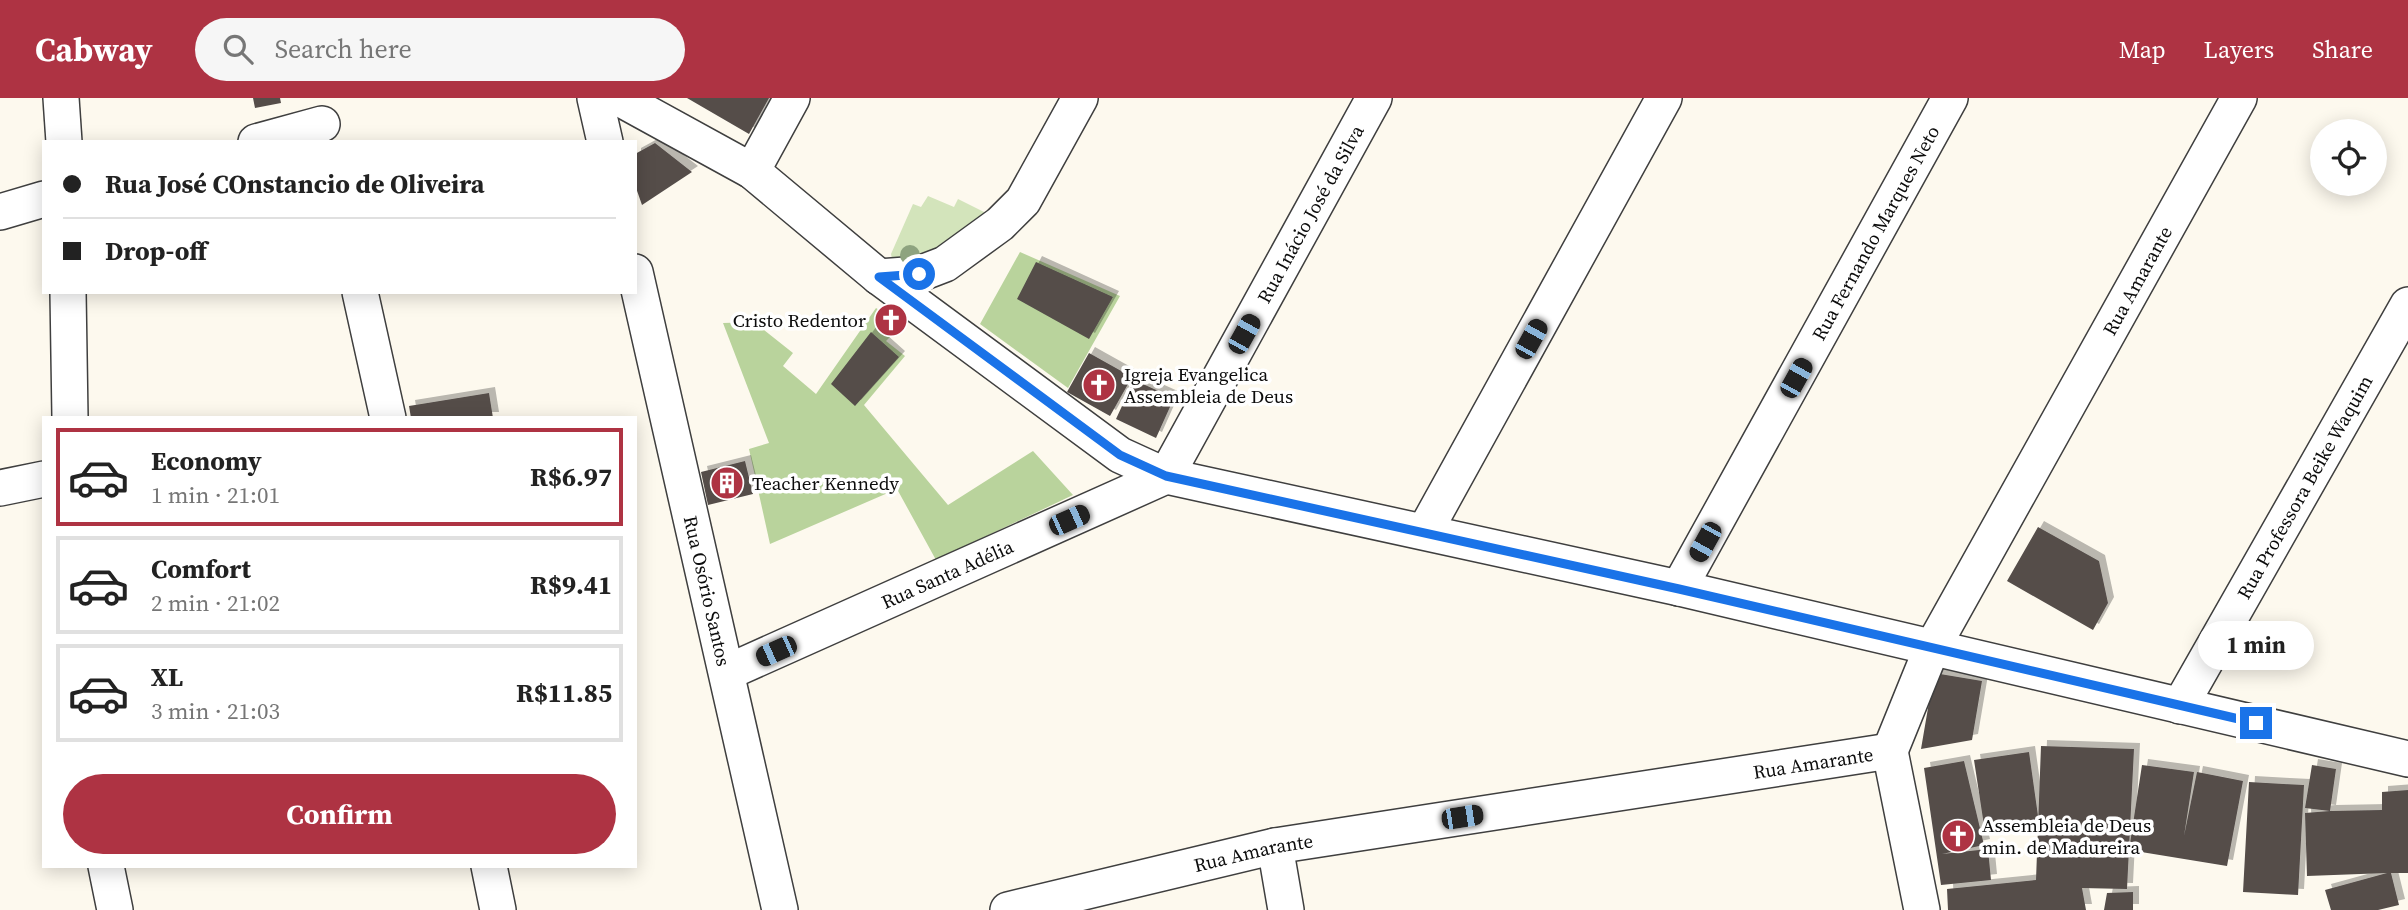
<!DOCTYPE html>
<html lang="en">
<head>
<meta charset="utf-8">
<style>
  body { margin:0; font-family:"Source Serif 4",serif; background:#f6f6f6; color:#222; height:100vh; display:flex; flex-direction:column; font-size:26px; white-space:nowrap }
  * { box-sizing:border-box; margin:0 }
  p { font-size:23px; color:#767676 }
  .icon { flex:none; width:38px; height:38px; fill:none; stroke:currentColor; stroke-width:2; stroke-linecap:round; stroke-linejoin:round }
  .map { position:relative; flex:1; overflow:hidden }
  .drawer { position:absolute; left:42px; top:318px; width:595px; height:452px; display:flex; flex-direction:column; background:#fff; border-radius:0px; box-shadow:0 4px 18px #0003 }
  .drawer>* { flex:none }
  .top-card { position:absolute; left:42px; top:42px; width:595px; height:154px; border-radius:0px; box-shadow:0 4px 18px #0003; display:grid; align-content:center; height:154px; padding:0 21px; background:#fff }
  .controls { position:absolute; left:2310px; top:21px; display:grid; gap:14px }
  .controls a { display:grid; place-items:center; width:77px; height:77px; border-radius:50%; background:#fff; box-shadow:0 4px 18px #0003; font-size:35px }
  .end { position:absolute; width:32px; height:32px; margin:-16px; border:9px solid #1a73e8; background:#fff; box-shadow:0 0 0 4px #fff }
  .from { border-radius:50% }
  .bubble { position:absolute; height:49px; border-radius:24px; background:#fff; box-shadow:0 4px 18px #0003; font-size:23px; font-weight:700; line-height:49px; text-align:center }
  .car { position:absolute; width:21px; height:42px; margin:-21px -10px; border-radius:9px; box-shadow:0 0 5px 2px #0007; background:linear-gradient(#222 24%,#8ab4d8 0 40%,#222 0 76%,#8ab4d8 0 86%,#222 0) }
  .top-card b { display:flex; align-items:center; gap:24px; height:66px; font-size:26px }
  .top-card b+b { border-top:2px solid #e0e0e0 }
  .top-card i { width:18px; height:18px; background:#222 }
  ul { padding:12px 0 0; list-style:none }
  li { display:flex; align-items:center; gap:21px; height:98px; margin:0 14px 10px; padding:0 7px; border:4px solid #e0e0e0; border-radius:0px }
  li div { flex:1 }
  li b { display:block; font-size:26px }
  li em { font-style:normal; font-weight:700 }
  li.active { border-color:#ae3343 }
  li>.icon { width:63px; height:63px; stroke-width:1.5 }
  .button { display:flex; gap:14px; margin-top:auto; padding:14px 21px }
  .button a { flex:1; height:80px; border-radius:42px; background:#ae3343; color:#fff; font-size:28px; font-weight:700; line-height:80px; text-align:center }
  header { display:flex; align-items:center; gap:42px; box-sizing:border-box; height:98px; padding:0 35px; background:#ae3343; color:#fff }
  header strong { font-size:33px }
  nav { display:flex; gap:38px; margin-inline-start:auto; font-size:24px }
  .search { width:490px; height:63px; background:#f6f6f6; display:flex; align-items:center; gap:18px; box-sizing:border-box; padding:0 24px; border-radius:38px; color:#767676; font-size:26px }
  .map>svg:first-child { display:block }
  .green { fill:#d3e4bb }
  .forest { fill:#b9d39c }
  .building { fill:#544d4a; filter:url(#shadow) }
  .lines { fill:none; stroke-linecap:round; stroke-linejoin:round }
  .minor-casing { stroke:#3f3f3f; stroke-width:38 }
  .minor { stroke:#fff; stroke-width:35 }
  .tree { fill:#8ea37f }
  .route { stroke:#1a73e8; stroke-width:9 }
  .labels { text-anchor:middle; stroke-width:7; stroke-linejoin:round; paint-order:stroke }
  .street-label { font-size:19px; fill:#0c0c0c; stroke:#fff }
  .poi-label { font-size:19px; fill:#0c0c0c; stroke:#fff; text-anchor:start }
</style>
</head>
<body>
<header>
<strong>Cabway</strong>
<div class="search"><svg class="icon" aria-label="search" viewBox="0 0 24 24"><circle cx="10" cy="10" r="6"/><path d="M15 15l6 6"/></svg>Search here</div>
<nav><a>Map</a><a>Layers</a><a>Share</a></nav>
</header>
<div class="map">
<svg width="2408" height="812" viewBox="0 0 2408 812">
  <defs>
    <filter id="shadow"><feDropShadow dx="6" dy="-6" stdDeviation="0" flood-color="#0004"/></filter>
  </defs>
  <rect width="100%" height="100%" fill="#fdf9ee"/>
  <path class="green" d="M928 98 954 109 958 101 992 118 940 158 892 161 891 156 913 106 921 109Z"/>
  <path class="forest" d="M1020 154 1120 198 1068 290 980 226Z
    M876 210 902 227 886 243 905 258 864 307 948 407 1033 353 1073 397 936 462 897 391 770 446 749 351 769 345 723 225 755 224 758 215 769 224 764 232 793 255 783 268 816 296Z"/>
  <path class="building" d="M253 0H280L281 5 255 10Z
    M687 0H769L749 36Z
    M655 45 692 74 642 107 635 87V56Z
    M1036 164 1113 199 1089 241 1017 201Z
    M871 234 899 259 855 308 831 286Z
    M1089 255 1132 279 1110 318 1067 294Z
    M1134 282 1174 300 1156 340 1116 321Z
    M489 295 493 320H411L409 308Z
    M745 363 753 396 708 407 701 374Z
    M2038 429 2099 463 2108 505 2093 532 2007 483Z
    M1934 575 1982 583 1972 642 1921 651Z
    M2041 648 2134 651 2127 791 2082 790 2086 812H1948L1947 791 2036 782Z
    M2029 654 2039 725 1985 734 1974 662Z
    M1964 663 1984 747 1942 756 1988 751 1991 782 1941 787 1924 670Z
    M2142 667 2194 674 2184 738 2197 674 2243 683 2227 768 2129 752Z
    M2312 667 2336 671 2330 713 2382 712V694L2408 692V775H2391L2399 807 2378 812H2331L2325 792 2387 775 2307 778 2305 715 2330 713 2305 710Z
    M2249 684 2304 687 2298 797 2243 794Z
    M2133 794V812H2104L2107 795Z"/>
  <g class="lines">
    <defs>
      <g id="minor">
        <path d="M61 0 64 44"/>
        <path d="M595 0 605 44"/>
        <path d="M619 0 752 73 879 179 1120 357 1166 378 1679 490 2408 661"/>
        <path d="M256 44 322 26"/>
        <path d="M752 73 792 0"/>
        <path d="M0 114 44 101"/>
        <path id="s1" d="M635 174 780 812"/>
        <path d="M879 179 919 176 945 166 1000 126 1023 103 1080 0"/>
        <path d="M68 194 70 320"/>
        <path d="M360 194 388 320"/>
        <path d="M0 390 44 381"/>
        <path d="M1425 433 1664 0"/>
        <path id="s2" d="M1679 490 1950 0"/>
        <path id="s3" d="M728 574 1166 378 1374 0"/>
        <path id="s4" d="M2180 608 2408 207"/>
        <path id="s5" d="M1890 653 1931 552 2239 0"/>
        <path d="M1890 653 1922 812"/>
        <path d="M1275 748 1286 812"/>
        <path d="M106 768 115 812"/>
        <path d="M489 768 498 812"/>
        <path id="s6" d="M1008 812 1275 748 1890 653"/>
      </g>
    </defs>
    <use href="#minor" class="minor-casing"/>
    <use href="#minor" class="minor"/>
  </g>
  <circle class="tree" cx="910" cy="157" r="10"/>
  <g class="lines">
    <path class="route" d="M919 176 879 179 1120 357 1166 378 1679 491 2256 625"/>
  </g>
  <defs>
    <symbol id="church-disc" viewBox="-11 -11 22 22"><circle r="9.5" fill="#ae3343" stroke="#fff"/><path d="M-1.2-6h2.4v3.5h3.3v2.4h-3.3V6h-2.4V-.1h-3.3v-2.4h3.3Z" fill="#fff"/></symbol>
    <symbol id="building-disc" viewBox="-11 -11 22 22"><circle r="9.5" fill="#ae3343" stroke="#fff"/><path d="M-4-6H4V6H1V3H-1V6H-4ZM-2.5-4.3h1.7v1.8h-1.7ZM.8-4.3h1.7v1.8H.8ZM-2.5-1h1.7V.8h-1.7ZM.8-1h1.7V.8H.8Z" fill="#fff"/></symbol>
  </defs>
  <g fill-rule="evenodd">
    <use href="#church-disc" x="872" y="203" width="38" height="38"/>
    <use href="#church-disc" x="1080" y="268" width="38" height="38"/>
    <use href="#building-disc" x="708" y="366" width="38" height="38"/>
    <use href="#church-disc" x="1939" y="719" width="38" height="38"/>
  </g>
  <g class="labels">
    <g class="street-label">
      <text dy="7" stroke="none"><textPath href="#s3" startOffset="779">Rua Inácio José da Silva</textPath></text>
      <text dy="7" stroke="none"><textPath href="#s2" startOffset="406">Rua Fernando Marques Neto</textPath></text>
      <text dy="7" stroke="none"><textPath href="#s5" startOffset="532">Rua Amarante</textPath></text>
      <text dy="7" stroke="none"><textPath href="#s4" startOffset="252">Rua Professora Beike Waquim</textPath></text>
      <text dy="7" stroke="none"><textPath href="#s3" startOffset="240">Rua Santa Adélia</textPath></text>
      <text dy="7" stroke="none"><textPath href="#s1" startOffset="327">Rua Osório Santos</textPath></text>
      <text dy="7" stroke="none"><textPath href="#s6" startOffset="819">Rua Amarante</textPath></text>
      <text dy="7" stroke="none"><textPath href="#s6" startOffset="252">Rua Amarante</textPath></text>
    </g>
    <g class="poi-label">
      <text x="866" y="229" text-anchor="end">Cristo Redentor</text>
      <text x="1124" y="283">Igreja Evangelica<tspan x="1124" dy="22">Assembleia de Deus</tspan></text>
      <text x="752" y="392">Teacher Kennedy</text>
      <text x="1982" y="734">Assembleia de Deus<tspan x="1982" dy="22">min. de Madureira</tspan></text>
    </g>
  </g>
</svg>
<div class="controls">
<a><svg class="icon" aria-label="locate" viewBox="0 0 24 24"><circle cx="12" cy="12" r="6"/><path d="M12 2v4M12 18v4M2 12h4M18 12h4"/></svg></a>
</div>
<i class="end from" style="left:919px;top:176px"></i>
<i class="end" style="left:2256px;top:625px"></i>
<div class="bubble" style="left:2198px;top:523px;width:116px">1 min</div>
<i class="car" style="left:1244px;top:236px;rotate:29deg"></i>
<i class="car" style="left:1531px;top:241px;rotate:29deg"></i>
<i class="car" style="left:1796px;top:280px;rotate:29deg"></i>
<i class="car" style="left:1069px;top:422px;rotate:66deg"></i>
<i class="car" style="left:1705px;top:444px;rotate:209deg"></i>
<i class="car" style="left:776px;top:553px;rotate:246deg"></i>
<i class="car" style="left:1462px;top:719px;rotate:81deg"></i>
<div class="top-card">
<b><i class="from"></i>Rua José COnstancio de Oliveira</b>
<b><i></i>Drop-off</b>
</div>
<section class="drawer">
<ul>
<li class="active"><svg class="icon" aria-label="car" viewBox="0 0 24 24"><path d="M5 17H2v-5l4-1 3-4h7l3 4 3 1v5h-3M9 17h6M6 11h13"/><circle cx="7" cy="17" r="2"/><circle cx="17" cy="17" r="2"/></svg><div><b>Economy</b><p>1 min · 21:01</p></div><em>R$6.97</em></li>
<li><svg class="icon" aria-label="car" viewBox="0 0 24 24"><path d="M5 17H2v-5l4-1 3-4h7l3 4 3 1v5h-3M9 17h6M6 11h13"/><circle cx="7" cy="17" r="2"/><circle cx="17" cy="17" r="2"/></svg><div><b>Comfort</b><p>2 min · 21:02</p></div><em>R$9.41</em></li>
<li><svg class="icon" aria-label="car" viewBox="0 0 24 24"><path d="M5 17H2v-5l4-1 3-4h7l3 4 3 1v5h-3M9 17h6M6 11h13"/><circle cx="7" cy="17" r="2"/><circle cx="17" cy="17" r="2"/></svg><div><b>XL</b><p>3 min · 21:03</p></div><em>R$11.85</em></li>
</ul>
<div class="button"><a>Confirm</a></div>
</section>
</div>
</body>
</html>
